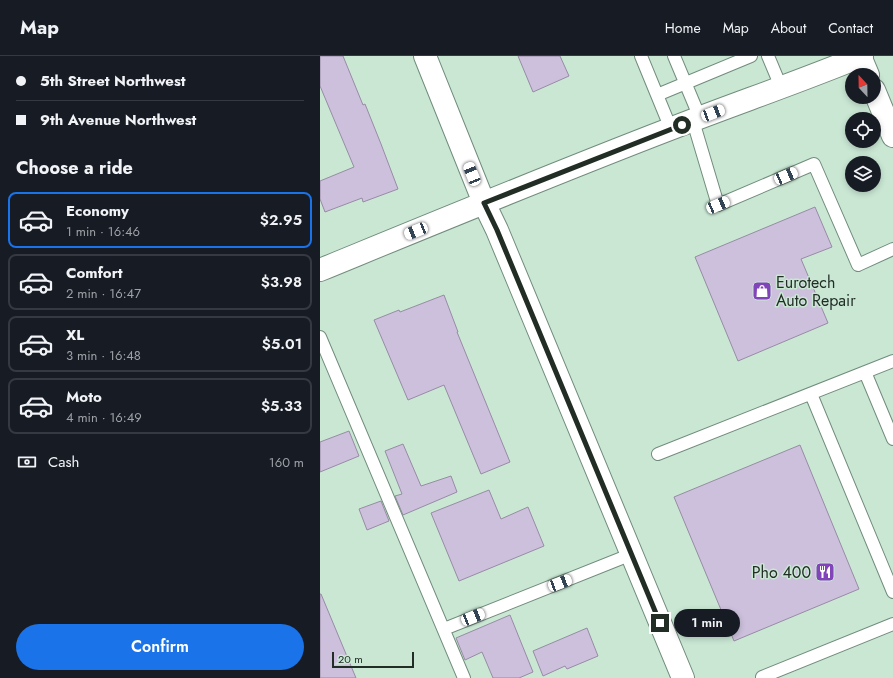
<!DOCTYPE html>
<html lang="en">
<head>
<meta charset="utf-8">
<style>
  body { margin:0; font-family:Jost,sans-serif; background:#20242c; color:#f1f3f6; height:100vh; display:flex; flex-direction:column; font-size:15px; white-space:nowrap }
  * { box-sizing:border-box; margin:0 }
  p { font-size:13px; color:#9ea1a6 }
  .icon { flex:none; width:22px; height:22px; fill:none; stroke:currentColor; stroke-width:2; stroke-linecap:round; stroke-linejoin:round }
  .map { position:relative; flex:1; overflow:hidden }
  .panel { display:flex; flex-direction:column; background:#171b24; width:320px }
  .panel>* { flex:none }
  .hud { display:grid; align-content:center; height:88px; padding:0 16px; background:#171b24 }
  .needle { width:26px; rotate:338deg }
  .fabs { position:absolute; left:525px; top:12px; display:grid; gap:8px }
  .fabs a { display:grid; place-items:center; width:36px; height:36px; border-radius:50%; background:#171b24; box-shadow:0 2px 6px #0003; font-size:20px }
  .scale { position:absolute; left:12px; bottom:10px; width:82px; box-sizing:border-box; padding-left:4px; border:2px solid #212d25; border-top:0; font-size:11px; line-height:14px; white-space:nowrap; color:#212d25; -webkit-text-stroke:3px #cae7d4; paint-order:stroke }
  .end { position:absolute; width:18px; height:18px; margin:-9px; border:5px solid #212d25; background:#fff; box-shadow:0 0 0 2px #fff }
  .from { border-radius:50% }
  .bubble { position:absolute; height:28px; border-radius:14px; background:#171b24; box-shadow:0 2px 6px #0003; font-size:13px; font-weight:600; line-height:28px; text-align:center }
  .car { position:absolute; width:12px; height:24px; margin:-12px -6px; border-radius:5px; box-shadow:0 0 3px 1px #0007; background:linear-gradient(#fff 24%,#345 0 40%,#fff 0 76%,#345 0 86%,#fff 0) }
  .hud b { display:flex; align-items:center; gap:14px; height:38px; font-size:15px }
  .hud b+b { border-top:1px solid #363941 }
  .hud i { width:10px; height:10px; background:#f1f3f6 }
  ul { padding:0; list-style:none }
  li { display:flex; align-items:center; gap:12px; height:56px; margin:0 8px 6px; padding:0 8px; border:2px solid #363941; border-radius:8px }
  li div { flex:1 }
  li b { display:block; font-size:15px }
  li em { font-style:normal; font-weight:600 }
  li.on { border-color:#1a73e8 }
  li>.icon { width:36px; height:36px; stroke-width:1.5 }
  h2 { padding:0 16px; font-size:18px; line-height:48px }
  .pay { display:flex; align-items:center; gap:10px; height:44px; padding:0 16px; font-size:15px }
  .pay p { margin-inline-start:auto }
  .action { display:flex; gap:8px; margin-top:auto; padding:8px 16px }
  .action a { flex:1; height:46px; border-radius:24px; background:#1a73e8; color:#fff; font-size:16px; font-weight:600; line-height:46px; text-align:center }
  header { display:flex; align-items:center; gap:24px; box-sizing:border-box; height:56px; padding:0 20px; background:#171b24; border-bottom:1px solid #363941 }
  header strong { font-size:19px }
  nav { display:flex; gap:22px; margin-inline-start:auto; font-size:14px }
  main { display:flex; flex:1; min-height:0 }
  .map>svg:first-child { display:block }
  .building { fill:#ccc0dc; stroke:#978ba5 }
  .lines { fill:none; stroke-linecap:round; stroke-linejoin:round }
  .service-casing { stroke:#718c7b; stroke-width:14 }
  .minor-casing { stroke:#718c7b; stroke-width:24 }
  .tertiary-casing { stroke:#718c7b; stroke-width:24 }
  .service { stroke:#fff; stroke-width:12 }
  .minor { stroke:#fff; stroke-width:22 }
  .tertiary { stroke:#fff; stroke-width:22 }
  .route { stroke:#212d25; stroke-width:5 }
  .labels { text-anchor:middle; stroke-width:3; stroke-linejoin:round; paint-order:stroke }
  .poi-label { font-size:16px; fill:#212d25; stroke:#cae7d4; text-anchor:start }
</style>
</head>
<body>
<header>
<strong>Map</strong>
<nav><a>Home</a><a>Map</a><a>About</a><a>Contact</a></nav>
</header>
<main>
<section class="panel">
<div class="hud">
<b><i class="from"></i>5th Street Northwest</b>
<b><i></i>9th Avenue Northwest</b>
</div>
<h2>Choose a ride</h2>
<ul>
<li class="on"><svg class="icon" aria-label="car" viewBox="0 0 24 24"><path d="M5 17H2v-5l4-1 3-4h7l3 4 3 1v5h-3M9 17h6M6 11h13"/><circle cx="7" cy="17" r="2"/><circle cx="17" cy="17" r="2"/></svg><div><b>Economy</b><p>1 min · 16:46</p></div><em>$2.95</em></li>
<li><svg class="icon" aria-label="car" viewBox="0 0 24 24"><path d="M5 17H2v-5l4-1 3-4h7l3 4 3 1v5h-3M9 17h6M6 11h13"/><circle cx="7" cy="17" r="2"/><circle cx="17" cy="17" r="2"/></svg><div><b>Comfort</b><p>2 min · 16:47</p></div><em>$3.98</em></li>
<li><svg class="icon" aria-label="car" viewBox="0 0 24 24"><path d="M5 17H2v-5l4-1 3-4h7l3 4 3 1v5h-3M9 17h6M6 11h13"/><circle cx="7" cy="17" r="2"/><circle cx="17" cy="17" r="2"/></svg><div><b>XL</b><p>3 min · 16:48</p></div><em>$5.01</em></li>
<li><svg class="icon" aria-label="car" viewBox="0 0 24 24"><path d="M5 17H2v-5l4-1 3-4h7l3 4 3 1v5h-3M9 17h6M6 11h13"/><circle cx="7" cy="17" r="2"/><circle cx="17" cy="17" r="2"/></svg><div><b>Moto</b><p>4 min · 16:49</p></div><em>$5.33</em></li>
</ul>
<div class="pay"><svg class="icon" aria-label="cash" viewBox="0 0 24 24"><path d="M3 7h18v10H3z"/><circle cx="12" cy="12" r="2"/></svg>Cash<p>160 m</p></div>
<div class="action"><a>Confirm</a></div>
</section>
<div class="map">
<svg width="573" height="622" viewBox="0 0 573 622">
  <rect width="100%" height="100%" fill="#cae7d4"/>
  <path class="building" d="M0 0H23L43 49 45 48 61 88 78 133 43 146 42 142 5 156 0 143V125L34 111 0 30Z
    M198 0H240L249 20 213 36Z
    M495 151 512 191 481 203 508 267 418 305 375 201Z
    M124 239 138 276H137L190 406 161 418 124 329 88 344 54 264 79 254 80 256Z
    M29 375 39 400 0 416V386Z
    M83 388 101 430 131 420 137 436 83 459 75 440 82 438 65 395Z
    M480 389 539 533 414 585 354 441Z
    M169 434 181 463 208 451 224 490 139 525 111 457Z
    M61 445 69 465 47 474 39 453Z
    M0 538H1L36 622H0Z
    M190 559 213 616 199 622H173L162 596 145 604 136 582Z
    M267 572 278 600 247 613 245 610 223 620 213 595Z"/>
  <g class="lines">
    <defs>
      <path id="service" d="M321 0 351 73
        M354 0 380 62
        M448 0 461 31
        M337 39 431 0
        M373 65 398 149 494 108 538 209 573 193
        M0 281 144 622
        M545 316 573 383
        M491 338 573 536
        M338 398 573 305
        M124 573 312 498
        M442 621 573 568"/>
      <path id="minor" d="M105 0 164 147 177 174 363 622
        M0 214C117 166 233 118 350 73 414 48 479 26 542 0"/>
      <path id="tertiary" d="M540 0 548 19
        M554 34 573 80"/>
    </defs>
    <use href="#service" class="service-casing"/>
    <use href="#minor" class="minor-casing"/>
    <use href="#tertiary" class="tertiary-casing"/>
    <use href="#service" class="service"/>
    <use href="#minor" class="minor"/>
    <use href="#tertiary" class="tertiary"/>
  </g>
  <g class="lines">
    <path class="route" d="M340 567 177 174 164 147 362 69"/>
  </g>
  <defs>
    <symbol id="shop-square" viewBox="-11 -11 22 22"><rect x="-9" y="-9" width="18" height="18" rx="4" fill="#8244b9" stroke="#cae7d4"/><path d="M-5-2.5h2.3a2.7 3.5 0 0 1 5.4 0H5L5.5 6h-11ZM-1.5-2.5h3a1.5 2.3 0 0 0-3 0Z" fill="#fff"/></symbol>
    <symbol id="restaurant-square" viewBox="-11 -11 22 22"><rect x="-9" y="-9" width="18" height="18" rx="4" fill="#8244b9" stroke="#cae7d4"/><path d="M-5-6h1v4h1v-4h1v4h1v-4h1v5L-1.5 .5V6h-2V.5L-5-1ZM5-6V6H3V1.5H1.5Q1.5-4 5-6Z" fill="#fff"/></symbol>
  </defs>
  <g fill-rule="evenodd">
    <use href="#shop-square" x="431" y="224" width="22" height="22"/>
    <use href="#restaurant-square" x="494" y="505" width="22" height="22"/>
  </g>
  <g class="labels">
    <g class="poi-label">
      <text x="456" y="232">Eurotech<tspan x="456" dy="18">Auto Repair</tspan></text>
      <text x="491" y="522" text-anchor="end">Pho 400</text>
    </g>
  </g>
</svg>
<div class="fabs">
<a><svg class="needle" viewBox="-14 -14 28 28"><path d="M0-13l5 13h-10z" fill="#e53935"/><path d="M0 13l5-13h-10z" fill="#9ea1a6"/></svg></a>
<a><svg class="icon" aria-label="locate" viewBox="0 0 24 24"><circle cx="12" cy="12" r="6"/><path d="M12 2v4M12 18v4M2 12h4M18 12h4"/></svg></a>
<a><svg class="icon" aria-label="layers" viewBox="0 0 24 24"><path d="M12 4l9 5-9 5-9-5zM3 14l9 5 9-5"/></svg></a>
</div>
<div class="scale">20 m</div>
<i class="end from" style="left:362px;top:69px"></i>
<i class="end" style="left:340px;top:567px"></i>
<div class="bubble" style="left:354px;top:553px;width:66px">1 min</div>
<i class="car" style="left:393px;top:57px;rotate:69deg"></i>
<i class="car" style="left:152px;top:118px;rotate:338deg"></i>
<i class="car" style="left:466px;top:120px;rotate:67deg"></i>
<i class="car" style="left:398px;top:149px;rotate:67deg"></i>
<i class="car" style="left:96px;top:175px;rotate:248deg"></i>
<i class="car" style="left:240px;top:527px;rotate:69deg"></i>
<i class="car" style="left:153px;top:561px;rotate:68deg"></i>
</div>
</main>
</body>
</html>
